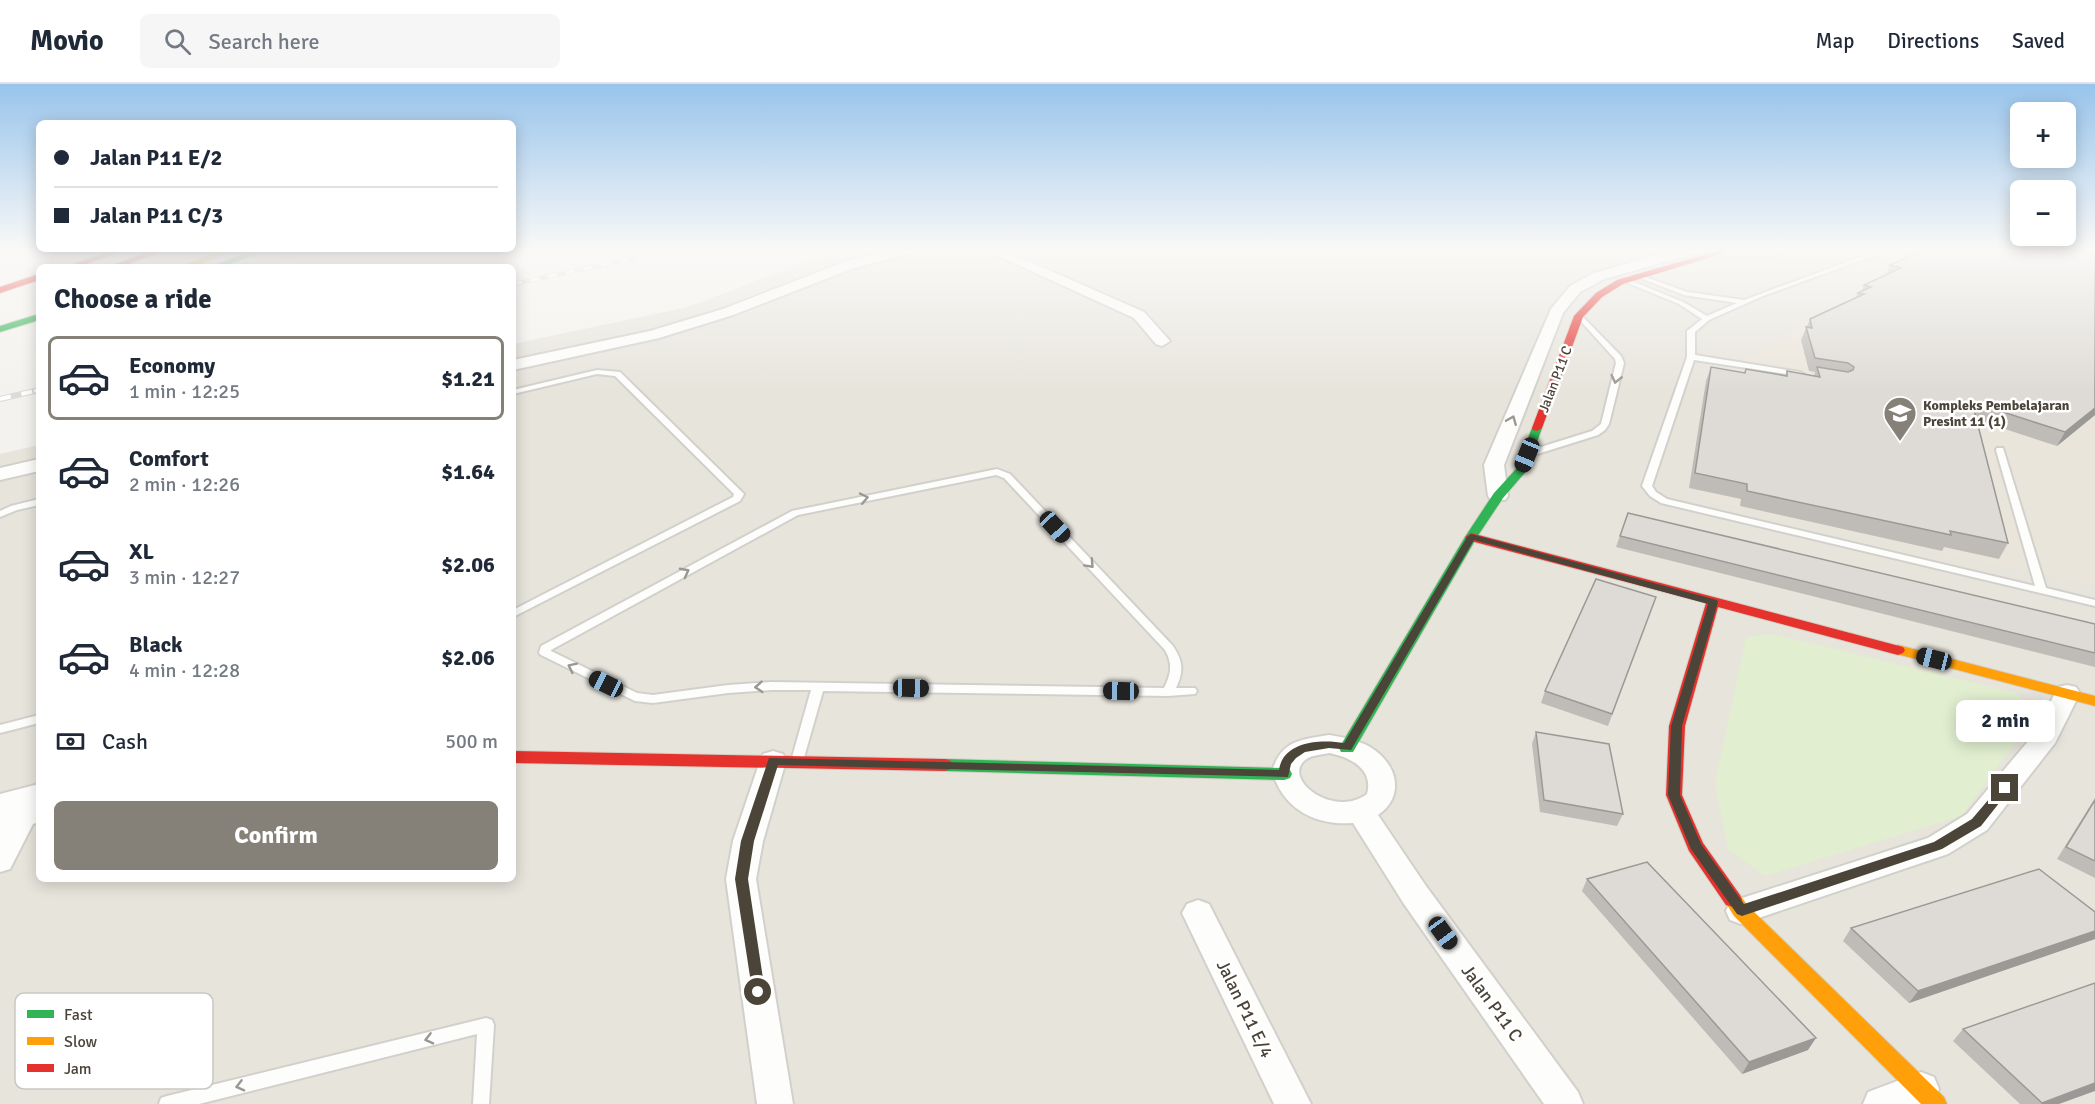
<!DOCTYPE html>
<html lang="en">
<head>
<meta charset="utf-8">
<style>
  body { margin:0; font-family:Signika,sans-serif; background:#f6f6f7; color:#1f2937; height:100vh; display:flex; flex-direction:column; font-size:22px; white-space:nowrap }
  * { box-sizing:border-box; margin:0 }
  p { font-size:20px; color:#747a83 }
  .icon { flex:none; width:33px; height:33px; fill:none; stroke:currentColor; stroke-width:2; stroke-linecap:round; stroke-linejoin:round }
  .map { position:relative; flex:1; overflow:hidden }
  .drawer { position:absolute; left:36px; top:180px; width:480px; height:618px; display:flex; flex-direction:column; background:#fff; border-radius:9px; box-shadow:0 3px 15px #0003 }
  .drawer>* { flex:none }
  .top-card { position:absolute; left:36px; top:36px; width:480px; height:132px; border-radius:9px; box-shadow:0 3px 15px #0003; display:grid; align-content:center; height:132px; padding:0 18px; background:#fff }
  .tools { position:absolute; left:2010px; top:18px; display:grid; gap:12px }
  .tools a { display:grid; place-items:center; width:66px; height:66px; border-radius:9px; background:#fff; box-shadow:0 3px 15px #0003; font-size:30px }
  .end { position:absolute; width:27px; height:27px; margin:-14px; border:8px solid #4b4439; background:#fff; box-shadow:0 0 0 3px #fff }
  .from { border-radius:50% }
  .bubble { position:absolute; height:42px; border-radius:9px; background:#fff; box-shadow:0 3px 15px #0003; font-size:20px; font-weight:700; line-height:42px; text-align:center }
  .car { position:absolute; width:18px; height:36px; margin:-18px -9px; border-radius:8px; box-shadow:0 0 4px 2px #0007; background:linear-gradient(#222 24%,#8ab4d8 0 40%,#222 0 76%,#8ab4d8 0 86%,#222 0) }
  .top-card b { display:flex; align-items:center; gap:21px; height:57px; font-size:22px }
  .top-card b+b { border-top:2px solid #e0e1e3 }
  .top-card i { width:15px; height:15px; background:#1f2937 }
  ul { padding:0; list-style:none }
  li { display:flex; align-items:center; gap:18px; height:84px; margin:0 12px 9px; padding:0 6px; border:3px solid transparent; border-radius:9px }
  li div { flex:1 }
  li b { display:block; font-size:22px }
  li em { font-style:normal; font-weight:700 }
  li.on { border-color:#868178 }
  li>.icon { width:54px; height:54px; stroke-width:1.5 }
  h2 { padding:0 18px; font-size:27px; line-height:72px }
  .pay { display:flex; align-items:center; gap:15px; height:66px; padding:0 18px; font-size:22px }
  .pay p { margin-inline-start:auto }
  .button { display:flex; gap:12px; margin-top:auto; padding:12px 18px }
  .button a { flex:1; height:69px; border-radius:9px; background:#868178; color:#fff; font-size:24px; font-weight:700; line-height:69px; text-align:center }
  header { display:flex; align-items:center; gap:36px; box-sizing:border-box; height:84px; padding:0 30px; background:#fff; border-bottom:2px solid #e0e1e3 }
  header strong { font-size:28px }
  nav { display:flex; gap:33px; margin-inline-start:auto; font-size:21px }
  .search { width:420px; height:54px; background:#f6f6f7; display:flex; align-items:center; gap:15px; box-sizing:border-box; padding:0 21px; border-radius:9px; color:#747a83; font-size:22px }
  .map>svg:first-child { display:block }
  .residential { fill:#e7e4dc }
  .education { fill:#eae5da }
  .green { fill:#e1eecf }
  .lines { fill:none; stroke-linecap:round; stroke-linejoin:round }
  .lane-casing { stroke:#d2d0cb; stroke-width:4 }
  .street-casing { stroke:#d2d0cb; stroke-width:4 }
  .fast-casing { stroke:#d3cfc5; stroke-width:2 }
  .slow-casing { stroke:#d3cfc5; stroke-width:2 }
  .jam-casing { stroke:#d3cfc5; stroke-width:2 }
  .path { stroke:#d3d2cc; stroke-width:2; stroke-dasharray:2 2; stroke-linecap:butt }
  .lane { fill:#fdfdfc; fill-rule:evenodd }
  .street { fill:#fdfdfc; fill-rule:evenodd }
  .fast { fill:#30b455; fill-rule:evenodd }
  .slow { fill:#ff9f0a; fill-rule:evenodd }
  .jam { fill:#e5322d; fill-rule:evenodd }
  .rail-far1-casing { stroke:#dbdbda; stroke-width:4.5 }
  .rail-casing { stroke:#dbdbda; stroke-width:6 }
  .rail-far1 { stroke:#fff; stroke-width:3; stroke-dasharray:9; stroke-linecap:butt }
  .rail { stroke:#fff; stroke-width:4; stroke-dasharray:11; stroke-linecap:butt }
  .wall { fill:#bfbcb8 }
  .shaded-wall { fill:#9b9996 }
  .building { fill:#dedbd6; stroke:#9b9996; stroke-width:1.5 }
  .oneway { stroke:#9b9791 }
  .route { fill:#4b4439 }
  .labels { text-anchor:middle; stroke-width:5; stroke-linejoin:round; paint-order:stroke }
  .far-street-label { font-size:14px; fill:#4b4439; stroke:#fff }
  .far-poi-label { font-size:14px; font-weight:bold; fill:#4b4439; stroke:#fff; text-anchor:start }
  .near-street-label { font-size:18px; fill:#4b4439; stroke:#fff }
  .key { fill:#fff; stroke:#c9c7c4; stroke-width:1.5 }
  .key-label { font-size:16px; fill:#4b4439 }
</style>
</head>
<body>
<header>
<strong>Movio</strong>
<div class="search"><svg class="icon" aria-label="search" viewBox="0 0 24 24"><circle cx="10" cy="10" r="6"/><path d="M15 15l6 6"/></svg>Search here</div>
<nav><a>Map</a><a>Directions</a><a>Saved</a></nav>
</header>
<div class="map">
<svg width="2095" height="1020" viewBox="0 0 2095 1020">
  <rect width="100%" height="100%" fill="#f4f2ee"/>
  <path class="residential" d="M861 165H2095V1020H0V370L39 361V795H513V260L688 223 822 172Z"/>
  <path class="education" d="M2095 183V502L1702 415 1707 300 1888 193Z"/>
  <path class="green" d="M1773 550 2016 609 2037 629 1961 732 1765 792 1728 765 1715 699 1746 553Z"/>
  <g class="lines">
    <defs>
      <path id="lane" d="M1781 165H1794L1768 172 1723 171 1720 169 1723 167 1768 168Z
        M1882 165H1892L1763 212 1709 236 1695 248V271L1800 288 1804 290 1800 292 1694 276 1652 402 1656 408 1667 415 2035 502 1996 366 1997 364H2003L2046 504 2095 516V522L1661 419 1650 412 1642 402 1687 273V247L1702 235 1679 220 1623 197V195H1627L1683 218 1707 232 1737 219 1684 211 1635 192 1640 191 1687 208 1744 216Z
        M1579 230 1581 231 1621 272 1624 279 1609 340 1605 346 1598 351 1531 372H1525V368L1592 347 1601 340 1616 279 1615 275 1577 233V231Z
        M597 286 620 288 744 410 740 417 513 533V526L733 413 734 410 615 292 597 290 513 310V306Z
        M997 385 1010 390 1173 562C1183 577 1184 587 1176 604H1195L1197 607 1195 610 1168 612 823 607 803 677 801 680H793L791 677 811 606H771L728 609 653 619 635 617 541 571 539 569 541 562 792 427ZM996 391 1004 394 1165 566C1173 580 1171 590 1164 604L771 598 728 601 653 611 637 609 551 567V566L798 431Z
        M39 415V421L17 426 0 433V427L11 422Z
        M39 631V639L0 649V641Z
        M486 934 492 936 494 941 489 1020H473L477 950 199 1020H159L161 1014 167 1012Z"/>
      <path id="street" d="M894 165H917L916 168 854 184 733 231 659 254 513 286V276L650 247 723 225 844 178Z
        M983 165H1001L1144 228 1170 257 1162 262 1156 260 1134 234Z
        M1679 165H1701L1700 168 1604 195 1580 208 1563 229 1504 381 1508 412 1505 416H1491L1488 412 1484 381 1551 225 1570 202 1594 189Z
        M39 375V387L0 396V384Z
        M2067 601 2076 603 2080 609 2055 659 1987 746 1948 770 1741 840 1730 836 1726 827 1730 818 1928 754 1967 730 2035 649 2058 603Z
        M1329 651C1342 653 1358 656 1370 663 1397 679 1406 712 1378 731L1426 802 1578 1008 1583 1020H1544L1404 820 1353 739C1315 742 1283 725 1272 687 1282 656 1300 656 1329 651ZM1329 669C1350 673 1374 685 1367 710 1335 734 1285 698 1303 678 1309 671 1320 671 1329 669Z
        M773 667 783 670 786 677 763 757 756 795 793 1020H757L726 795 733 757 760 677 763 670Z
        M39 700V738L33 740 10 785 0 788V710Z
        M1198 816 1209 820 1311 1020H1274L1182 829 1187 820Z
        M1921 988 1934 993 1939 1005 1934 1017 1925 1020H1863L1868 1008Z"/>
      <path id="fast" d="M257 165H269L222 183H210Z
        M39 230V236L0 248V242Z
        M1537 341 1542 344 1527 386 1503 414 1477 453 1353 668H1341L1339 664 1465 453 1494 409 1516 385 1532 344Z
        M945 675 1284 684 1290 686 1292 690 1290 694 1284 696 945 687 939 685 937 681 939 677Z"/>
      <path id="slow" d="M225 165H237L192 183H180Z
        M1898 561 2095 612V622L1893 569 1891 566 1893 563Z
        M1733 809 1740 811 1748 822 1944 1013 1947 1020H1921L1734 832 1724 816 1726 811Z"/>
      <path id="jam" d="M115 165H128L78 183H66Z
        M156 165H169L120 183H108Z
        M1724 165H1737L1623 200 1602 213 1583 233 1542 344 1537 347 1533 346 1532 344 1574 232 1596 209 1617 196Z
        M39 190V196L0 209V203Z
        M1471 449 1903 563 1905 566 1903 569 1898 571 1718 523 1685 642 1682 711 1703 759 1740 811 1742 816 1740 821 1733 823 1726 821 1689 767 1666 711 1669 642 1706 519 1467 456 1465 453Z
        M513 667 945 675 951 677 953 681 951 685 945 687 513 679Z"/>
    </defs>
    <use href="#lane" class="lane-casing"/>
    <use href="#street" class="street-casing"/>
    <use href="#fast" class="fast-casing"/>
    <use href="#slow" class="slow-casing"/>
    <use href="#jam" class="jam-casing"/>
    <path class="path" d="M285 174 307 165"/>
    <use href="#lane" class="lane"/>
    <use href="#street" class="street"/>
    <use href="#fast" class="fast"/>
    <use href="#slow" class="slow"/>
    <use href="#jam" class="jam"/>
    <defs>
      <path id="rail-far1" d="M513 200 679 165
        M34 307 39 306"/>
      <path id="rail" d="M0 315 39 306"/>
    </defs>
    <use href="#rail-far1" class="rail-far1-casing"/>
    <use href="#rail" class="rail-casing"/>
    <use href="#rail-far1" class="rail-far1"/>
    <use href="#rail" class="rail"/>
  </g>
  <path class="wall" d="M2095 165V331L2057 362 1977 336 2008 459 1999 475 1944 463 1942 467 1740 422 1741 415 1689 404 1706 297 1711 283 1744 289 1746 285 1785 292 1787 287 1814 292 1815 288 1809 287 1801 256 1810 235 1856 213 1858 209 1862 207 1864 201 1886 191 1890 181 1935 168Z
    M1628 429 2095 540V583L1616 463Z
    M1656 513 1608 642 1541 619 1545 607Z
    M1536 648 1623 730 1617 742 1540 728 1532 660Z
    M2095 714V794L2057 775Z
    M1587 795 1808 966 1742 990 1582 807Z
    M2095 828V855L1909 919 1843 857 1851 844Z
    M1963 945 2059 1020H2020L1953 957Z"/>
  <path class="shaded-wall" d="M2095 324V331L2057 362 2065 348Z
    M2095 847V855L1909 919 1918 907Z
    M1816 954 1808 966 1742 990 1749 978Z
    M2095 999V1007L2059 1020H2041L2042 1019Z"/>
  <path class="building" d="M1925 165 1935 168 1940 165H2095V324L2065 348 1972 318 2008 459 1950 447 1951 451 1747 407V400L1695 389 1711 283 1745 289 1746 285 1787 292V287L1820 293 1817 283 1848 288 1853 286 1854 283 1848 279 1815 274 1806 243 1812 244 1810 235 1864 210 1858 209 1871 203 1864 201 1901 184 1890 181Z
    M1628 429 2095 540V569L1620 452Z
    M1596 495 1656 513 1612 630 1545 607Z
    M1536 648 1609 660 1623 730 1544 716Z
    M2095 716V777L2066 763Z
    M1647 778 1816 954 1749 978 1587 795Z
    M2039 785 2095 828V847L1918 907 1851 844Z
    M2095 899V999L2042 1019 1963 945Z"/>
  <defs><path id="oneway-chevron" d="M-2-3.5L2.5 0L-2 3.5" fill="none" stroke-width="1.6" stroke-linecap="round" stroke-linejoin="round" transform="scale(1.5)"/></defs>
  <g class="oneway">
    <use href="#oneway-chevron" transform="translate(1616 295) rotate(103)"/>
    <use href="#oneway-chevron" transform="translate(1512 336) rotate(-68)"/>
    <use href="#oneway-chevron" transform="translate(864 414) rotate(-12)"/>
    <use href="#oneway-chevron" transform="translate(1090 480) rotate(47)"/>
    <use href="#oneway-chevron" transform="translate(685 488) rotate(-28)"/>
    <use href="#oneway-chevron" transform="translate(572 583) rotate(-154)"/>
    <use href="#oneway-chevron" transform="translate(759 603) rotate(176)"/>
    <use href="#oneway-chevron" transform="translate(429 955) rotate(166)"/>
    <use href="#oneway-chevron" transform="translate(240 1002) rotate(166)"/>
  </g>
  <linearGradient id="sky" x2="0" y2="1"><stop stop-color="#98c4ec"/><stop offset="0.54" stop-color="#faf9f7"/><stop offset="1" stop-color="#faf9f7" stop-opacity="0"/></linearGradient>
  <rect width="2095" height="308" fill="url(#sky)"/>
  <path class="route" d="M1471 450 1717 516 1718 518 1682 642 1680 711 1701 760 1744 820 1934 758 1972 735 2001 701H2009L2011 704 1981 742 1942 765 1742 832 1737 830 1691 765 1668 711 1671 642 1708 520 1474 456 1351 666 1329 664 1305 668 1296 674 1291 680 1288 693 778 681 754 757 748 795 765 908 763 912 758 914 753 912 735 795 741 757 769 674 1279 686C1283 657 1321 655 1344 659L1467 453Z"/>
  <defs>
    <symbol id="school-pin" viewBox="-11 -11 22 30"><path d="M0 17L-7.5 6A9.5 9.5 0 1 1 7.5 6Z" fill="#868178" stroke="#fff"/><path d="M0-5L7-2L0 1L-7-2ZM-4 1L0 2.5L4 1V4Q0 6-4 4Z" fill="#fff"/></symbol>
  </defs>
  <g fill-rule="evenodd">
    <use href="#school-pin" x="1881" y="310" width="38" height="52"/>
  </g>
  <g class="labels">
    <g class="far-street-label">
      <text transform="translate(1555 295) rotate(-69)" y="5">Jalan P11 C</text>
    </g>
    <g class="far-poi-label">
      <text x="1923" y="326">Kompleks Pembelajaran<tspan x="1923" dy="16">Presint 11 (1)</tspan></text>
    </g>
    <g class="near-street-label">
      <text transform="translate(1492 919) rotate(54)" y="6">Jalan P11 C</text>
      <text transform="translate(1245 925) rotate(64)" y="6">Jalan P11 E/4</text>
    </g>
  </g>
  <rect x="15" y="909" width="198" height="96" rx="9" class="key"/>
  <rect x="27" y="926" width="27" height="8" fill="#30b455"/>
  <rect x="27" y="953" width="27" height="8" fill="#ff9f0a"/>
  <rect x="27" y="980" width="27" height="8" fill="#e5322d"/>
  <g class="key-label">
    <text x="64" y="936">Fast</text>
    <text x="64" y="963">Slow</text>
    <text x="64" y="990">Jam</text>
  </g>
</svg>
<div class="tools">
<a>+</a>
<a>−</a>
</div>
<i class="end from" style="left:758px;top:908px"></i>
<i class="end" style="left:2005px;top:704px"></i>
<div class="bubble" style="left:1956px;top:616px;width:99px">2 min</div>
<i class="car" style="left:1527px;top:371px;rotate:202deg"></i>
<i class="car" style="left:1055px;top:443px;rotate:137deg"></i>
<i class="car" style="left:1934px;top:575px;rotate:284deg"></i>
<i class="car" style="left:606px;top:600px;rotate:296deg"></i>
<i class="car" style="left:911px;top:604px;rotate:91deg"></i>
<i class="car" style="left:1121px;top:607px;rotate:271deg"></i>
<i class="car" style="left:1443px;top:849px;rotate:144deg"></i>
<div class="top-card">
<b><i class="from"></i>Jalan P11 E/2</b>
<b><i></i>Jalan P11 C/3</b>
</div>
<section class="drawer">
<h2>Choose a ride</h2>
<ul>
<li class="on"><svg class="icon" aria-label="car" viewBox="0 0 24 24"><path d="M5 17H2v-5l4-1 3-4h7l3 4 3 1v5h-3M9 17h6M6 11h13"/><circle cx="7" cy="17" r="2"/><circle cx="17" cy="17" r="2"/></svg><div><b>Economy</b><p>1 min · 12:25</p></div><em>$1.21</em></li>
<li><svg class="icon" aria-label="car" viewBox="0 0 24 24"><path d="M5 17H2v-5l4-1 3-4h7l3 4 3 1v5h-3M9 17h6M6 11h13"/><circle cx="7" cy="17" r="2"/><circle cx="17" cy="17" r="2"/></svg><div><b>Comfort</b><p>2 min · 12:26</p></div><em>$1.64</em></li>
<li><svg class="icon" aria-label="car" viewBox="0 0 24 24"><path d="M5 17H2v-5l4-1 3-4h7l3 4 3 1v5h-3M9 17h6M6 11h13"/><circle cx="7" cy="17" r="2"/><circle cx="17" cy="17" r="2"/></svg><div><b>XL</b><p>3 min · 12:27</p></div><em>$2.06</em></li>
<li><svg class="icon" aria-label="car" viewBox="0 0 24 24"><path d="M5 17H2v-5l4-1 3-4h7l3 4 3 1v5h-3M9 17h6M6 11h13"/><circle cx="7" cy="17" r="2"/><circle cx="17" cy="17" r="2"/></svg><div><b>Black</b><p>4 min · 12:28</p></div><em>$2.06</em></li>
</ul>
<div class="pay"><svg class="icon" aria-label="cash" viewBox="0 0 24 24"><path d="M3 7h18v10H3z"/><circle cx="12" cy="12" r="2"/></svg>Cash<p>500 m</p></div>
<div class="button"><a>Confirm</a></div>
</section>
</div>
</body>
</html>
